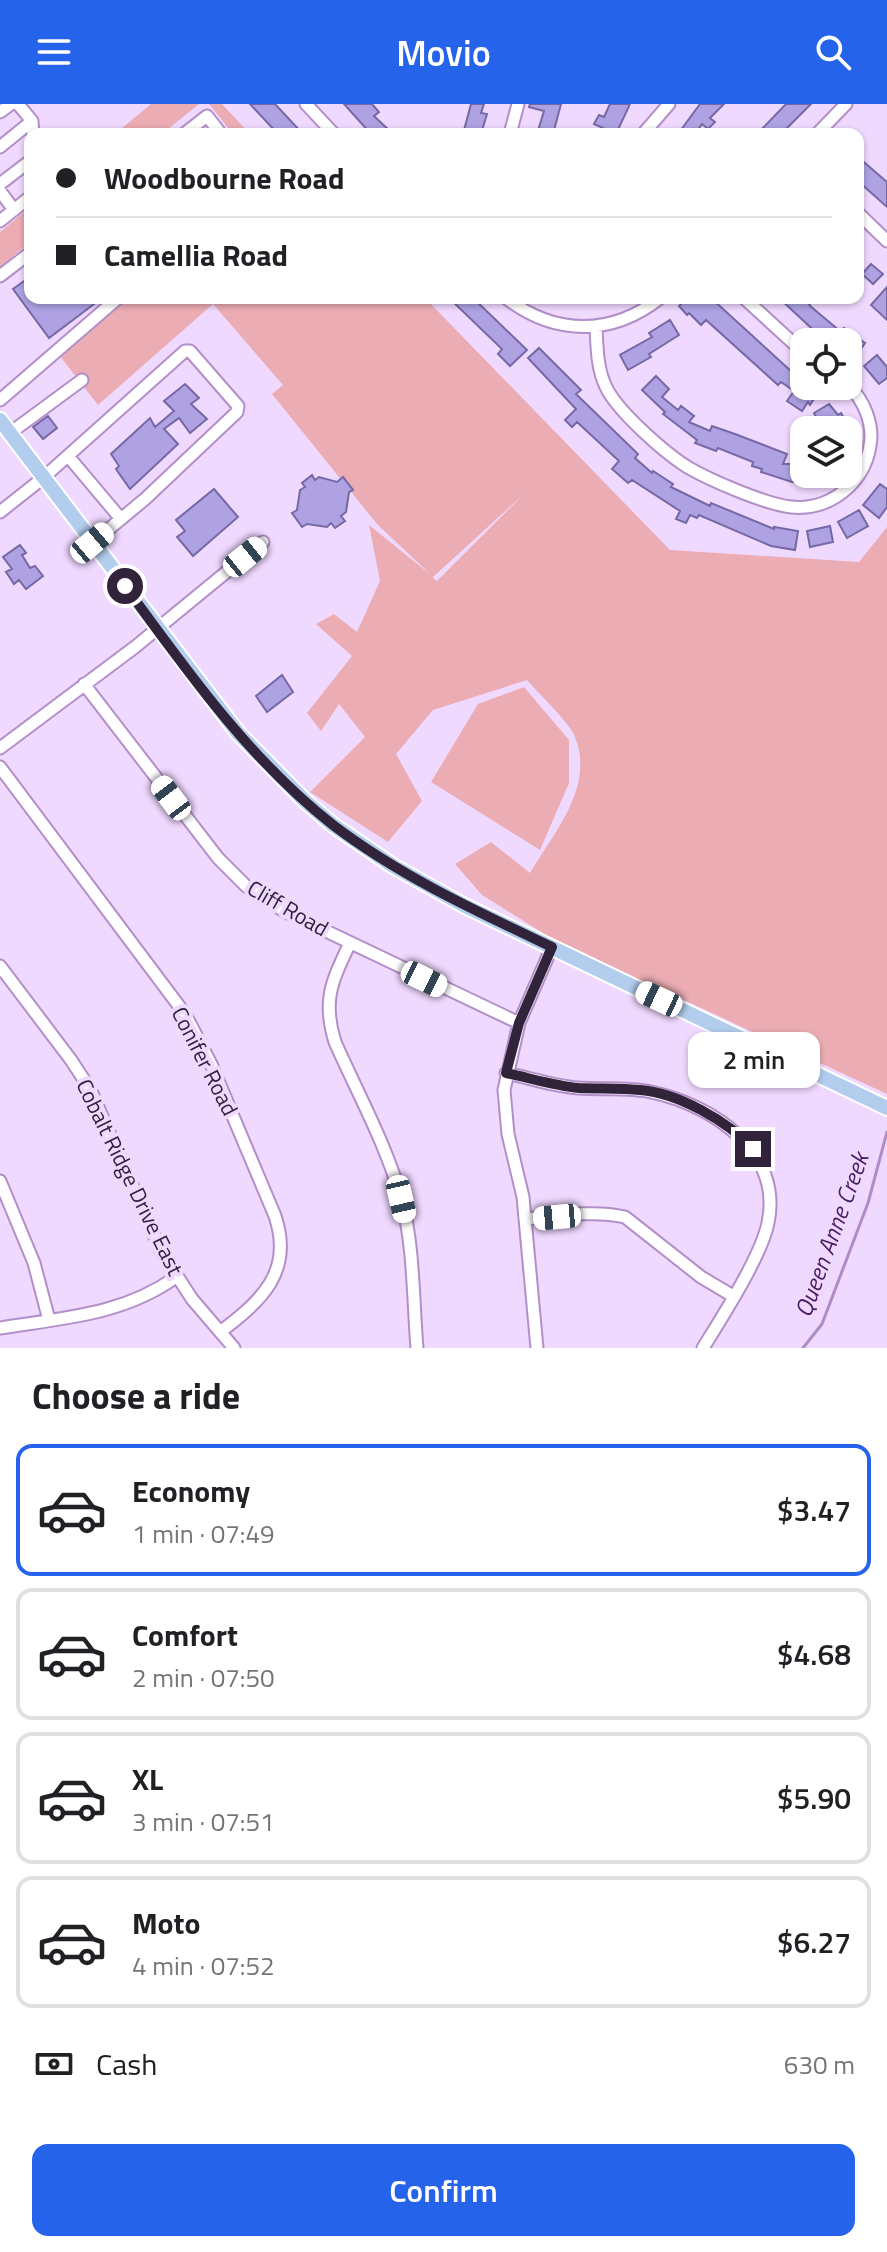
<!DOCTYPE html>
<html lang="en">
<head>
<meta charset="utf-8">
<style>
  body { margin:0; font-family:"Titillium Web",sans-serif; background:#f6f6f6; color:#202124; height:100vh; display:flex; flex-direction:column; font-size:30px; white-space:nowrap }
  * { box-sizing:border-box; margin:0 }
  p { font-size:26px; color:#757577 }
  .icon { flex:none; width:44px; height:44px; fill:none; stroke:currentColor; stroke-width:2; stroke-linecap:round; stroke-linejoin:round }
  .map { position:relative; height:1244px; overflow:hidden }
  .drawer { display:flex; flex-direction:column; background:#fff; flex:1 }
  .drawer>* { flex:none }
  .banner { position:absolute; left:24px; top:24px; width:840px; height:176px; border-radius:16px; box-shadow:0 2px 6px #0004; display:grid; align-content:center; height:176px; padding:0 32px; background:#fff }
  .tools { position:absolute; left:790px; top:224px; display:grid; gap:16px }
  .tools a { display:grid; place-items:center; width:72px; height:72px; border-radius:16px; background:#fff; box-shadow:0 2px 6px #0004; font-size:40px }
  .end { position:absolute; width:36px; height:36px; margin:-18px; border:10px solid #31233a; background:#fff; box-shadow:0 0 0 4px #fff }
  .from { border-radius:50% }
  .bubble { position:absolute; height:56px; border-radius:16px; background:#fff; box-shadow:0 2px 6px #0004; font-size:26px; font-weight:600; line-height:56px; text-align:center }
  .car { position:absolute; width:24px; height:48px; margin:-24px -12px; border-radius:10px; box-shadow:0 0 6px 2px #0007; background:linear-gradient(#fff 24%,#345 0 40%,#fff 0 76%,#345 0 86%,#fff 0) }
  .banner b { display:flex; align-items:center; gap:28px; height:76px; font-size:30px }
  .banner b+b { border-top:2px solid #e0e0e0 }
  .banner i { width:20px; height:20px; background:#202124 }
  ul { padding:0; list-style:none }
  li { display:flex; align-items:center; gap:24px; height:132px; margin:0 16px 12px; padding:0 16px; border:4px solid #e0e0e0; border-radius:16px }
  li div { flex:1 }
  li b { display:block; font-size:30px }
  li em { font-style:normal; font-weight:600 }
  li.on { border-color:#2563eb }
  li>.icon { width:72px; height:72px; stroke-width:1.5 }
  h2 { padding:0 32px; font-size:36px; line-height:96px }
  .pay { display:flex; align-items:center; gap:20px; height:88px; padding:0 32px; font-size:30px }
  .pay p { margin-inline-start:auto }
  .primary-button { display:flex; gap:16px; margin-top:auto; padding:16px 32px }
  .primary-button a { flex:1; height:92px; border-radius:16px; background:#2563eb; color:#fff; font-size:32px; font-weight:600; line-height:92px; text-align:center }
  header { display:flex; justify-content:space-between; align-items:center; height:104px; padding:0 32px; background:#2563eb; color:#fff; font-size:36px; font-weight:600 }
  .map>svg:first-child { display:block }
  .green { fill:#ebadb3; fill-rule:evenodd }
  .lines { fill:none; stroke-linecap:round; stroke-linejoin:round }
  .stream { stroke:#b08cc6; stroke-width:3 }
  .building { fill:#aea2e3; stroke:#7569a5; stroke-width:2 }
  .minor-casing { stroke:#b38fca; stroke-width:15 }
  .major-casing { stroke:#fff; stroke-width:18 }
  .minor { stroke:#fff; stroke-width:11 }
  .major { stroke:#b2cded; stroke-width:14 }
  .route { stroke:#31233a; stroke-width:10 }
  .labels { text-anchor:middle; stroke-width:8; stroke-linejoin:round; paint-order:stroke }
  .street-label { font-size:22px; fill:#31233a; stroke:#f0d9ff }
  .water-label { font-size:24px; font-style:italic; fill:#4b1d63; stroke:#f0d9ff }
</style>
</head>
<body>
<header><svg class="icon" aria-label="menu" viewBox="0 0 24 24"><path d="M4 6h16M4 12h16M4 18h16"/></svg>Movio<svg class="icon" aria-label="search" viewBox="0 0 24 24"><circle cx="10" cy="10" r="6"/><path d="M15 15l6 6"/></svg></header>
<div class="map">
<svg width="887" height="1244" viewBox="0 0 887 1244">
  <rect width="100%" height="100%" fill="#f0d9ff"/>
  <path class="green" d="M151 0H199L162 30H115Z
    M209 0H222L250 30H233Z
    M30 103V138L0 163V128Z
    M125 194H425L670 446 859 458 887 423V990L556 837 482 791 455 760 491 738 530 769C554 728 595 683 575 633 570 619 538 589 527 576L433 606 396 650 422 697 388 738 310 688 365 633 339 600 321 627 307 609 352 552 316 520 334 510 357 528 380 477 369 421 431 471 377 420 272 290 283 281 213 200 98 301 56 247ZM524 390 437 477 433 474V473Z
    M524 583 569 636V679L540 746 431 678 478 600Z"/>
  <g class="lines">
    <path class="stream" d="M803 1244 822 1220 868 1099 887 1028"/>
  </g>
  <path class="building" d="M250 0H275L303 30H278Z
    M344 0H372L379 8 374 12 393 30H371Z
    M471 0H484L481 9 487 10 481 30H463Z
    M530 0H561L553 30H537L544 7 529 3Z
    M610 0H630L616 30 594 20 599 11 604 13Z
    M700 0H724L710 14 715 18 708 25 702 20 695 30H678Z
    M786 0H811L786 25 791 30H757Z
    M858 53 887 78V103L858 77Z
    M871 160 883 170 873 180 862 170Z
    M30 173V194H102L49 234 13 185Z
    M887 183V216L871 201Z
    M449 194H473L527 246 510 262 498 250 502 245Z
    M687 194H711L804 279V282L818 289 810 301 808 298 802 307 787 297 794 287 781 278 778 281 706 216 701 221 689 209 687 211 679 202Z
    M779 194H805L811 199 809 201 841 228 844 224 865 239 855 253 848 248V238L829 228 823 235Z
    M670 216 679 231 649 250 651 253 628 266 620 251 652 233 649 229Z
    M539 244 581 286 576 290 638 350 635 354 652 369 653 367 673 380 671 383 710 402 711 399 774 425V423L798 427 795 446 771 442 699 411 697 414 690 411 686 419 676 415 680 407 632 376 628 379 612 365 619 357 577 318 572 323 565 316 576 305 528 254Z
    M877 251 887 263V274L879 280 864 262Z
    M656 272 669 285 662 293 678 306 681 302 694 312 689 318 710 327 712 322 735 330 787 350 783 360H804V370H812V378H792L761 368 762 365 752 362 753 358 718 344 716 347 695 339 697 336 663 310 665 308 642 286Z
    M185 280 199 294 191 300 207 315 190 329 179 314 164 325 178 340 130 385 116 365 119 362 111 350 150 314 155 323 174 307 164 297Z
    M829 300 838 311 841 309 845 316 830 324 826 317 820 320 814 309Z
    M48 312 57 324 43 335 33 323Z
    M312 371 315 376 319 373 337 378 343 373 353 386 349 388 346 408 341 412 345 417 335 424 331 419 327 423 307 420 302 423 292 409 297 406 300 386 305 383 302 379Z
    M880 380 887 385V403L879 414 863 401Z
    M214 385 238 413 193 452 177 433 185 427 176 416Z
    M859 406 868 422 847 434 838 418Z
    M830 422 833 438 810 443 807 427Z
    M20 441 26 449 22 451 30 464 35 462 43 472 26 485 19 476 14 480 6 468 12 465 3 453Z
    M282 571 293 588 267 608 256 592Z"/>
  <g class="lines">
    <defs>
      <path id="minor" d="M18 0 32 17 33 30
        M306 0 334 30
        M0 8 11 0
        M184 30 207 12 221 30
        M510 30 518 0
        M643 30 669 0
        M817 30 846 0
        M0 43 32 17
        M0 80 30 57
        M0 87 14 106
        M858 109 887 137
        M0 117 30 93
        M0 172 30 149
        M506 194C555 232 612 232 660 194
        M744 194 804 249
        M596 223C597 243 597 265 606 283 617 307 666 350 689 364 712 377 765 400 791 403 830 407 864 379 870 342 874 320 864 296 848 281
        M0 296 118 194
        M10 329 82 276
        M68 352 121 415
        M0 408 43 374 185 247H190L238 302 237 308 145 395 92 439
        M84 580 218 754 246 782 284 807 519 919
        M0 644 135 543 263 438
        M0 663 185 910 211 960 275 1112C294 1168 261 1197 220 1228
        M350 839C332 877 322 896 335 938 358 990 387 1042 402 1097 414 1144 413 1196 417 1244
        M0 862 71 956 90 985 161 1147 192 1195 234 1244
        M506 969C530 974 554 982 578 984 602 986 628 983 651 988 713 1001 783 1048 768 1119 761 1153 722 1213 703 1244
        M0 1077 34 1159 49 1216
        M526 1115C559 1112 593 1106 625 1113L701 1173 733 1192
        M0 1224C63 1214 123 1211 176 1173
        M537 1244 523 1093 508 1030 504 986 519 919 552 843"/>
      <path id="major" d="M0 316 238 629 305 697 333 721 393 762 465 802 887 1004"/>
    </defs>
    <use href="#minor" class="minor-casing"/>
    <use href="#major" class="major-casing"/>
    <use href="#minor" class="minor"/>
    <use href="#major" class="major"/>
  </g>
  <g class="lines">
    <path class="route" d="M125 482C187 567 249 655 333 721 400 772 476 807 552 843L519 919 506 969C530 974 555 982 579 984 599 985 620 984 640 986 678 989 728 1017 753 1045"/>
  </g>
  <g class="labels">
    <g class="street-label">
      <text transform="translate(288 804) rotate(30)" y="8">Cliff Road</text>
      <text transform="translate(205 957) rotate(63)" y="8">Conifer Road</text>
      <text transform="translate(130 1073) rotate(64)" y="8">Cobalt Ridge Drive East</text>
    </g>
    <g class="water-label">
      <text transform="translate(832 1131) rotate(-70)" y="8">Queen Anne Creek</text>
    </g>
  </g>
</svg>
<div class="tools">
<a><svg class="icon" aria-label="locate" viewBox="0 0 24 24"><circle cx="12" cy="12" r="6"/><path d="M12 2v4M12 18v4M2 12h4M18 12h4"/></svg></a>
<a><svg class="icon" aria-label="layers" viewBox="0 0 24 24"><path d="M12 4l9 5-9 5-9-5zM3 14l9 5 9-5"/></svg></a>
</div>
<i class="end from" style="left:125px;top:482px"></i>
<i class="end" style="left:753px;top:1045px"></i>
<div class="bubble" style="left:688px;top:928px;width:132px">2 min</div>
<i class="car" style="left:92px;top:439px;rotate:50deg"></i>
<i class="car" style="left:245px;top:453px;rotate:51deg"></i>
<i class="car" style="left:171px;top:694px;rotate:323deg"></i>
<i class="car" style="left:424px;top:875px;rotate:116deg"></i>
<i class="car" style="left:659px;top:895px;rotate:295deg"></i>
<i class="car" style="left:401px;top:1095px;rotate:167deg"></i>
<i class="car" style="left:557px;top:1113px;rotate:265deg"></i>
<div class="banner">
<b><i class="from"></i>Woodbourne Road</b>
<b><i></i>Camellia Road</b>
</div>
</div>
<section class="drawer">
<h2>Choose a ride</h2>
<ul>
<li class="on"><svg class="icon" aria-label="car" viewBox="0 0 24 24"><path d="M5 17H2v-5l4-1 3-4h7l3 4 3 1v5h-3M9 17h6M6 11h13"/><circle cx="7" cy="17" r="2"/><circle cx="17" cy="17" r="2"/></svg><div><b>Economy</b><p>1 min · 07:49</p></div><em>$3.47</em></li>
<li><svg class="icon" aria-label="car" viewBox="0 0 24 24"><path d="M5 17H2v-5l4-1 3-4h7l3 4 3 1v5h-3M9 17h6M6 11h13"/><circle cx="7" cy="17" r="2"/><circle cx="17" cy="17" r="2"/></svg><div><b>Comfort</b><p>2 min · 07:50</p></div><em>$4.68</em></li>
<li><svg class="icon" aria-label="car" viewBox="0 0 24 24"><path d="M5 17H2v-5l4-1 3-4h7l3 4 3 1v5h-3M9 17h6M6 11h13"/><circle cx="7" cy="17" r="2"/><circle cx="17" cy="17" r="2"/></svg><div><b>XL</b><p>3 min · 07:51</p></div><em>$5.90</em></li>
<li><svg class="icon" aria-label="car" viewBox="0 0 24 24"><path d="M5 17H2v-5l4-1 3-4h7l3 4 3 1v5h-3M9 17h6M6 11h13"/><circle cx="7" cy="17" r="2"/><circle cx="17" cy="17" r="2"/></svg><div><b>Moto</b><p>4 min · 07:52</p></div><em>$6.27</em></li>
</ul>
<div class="pay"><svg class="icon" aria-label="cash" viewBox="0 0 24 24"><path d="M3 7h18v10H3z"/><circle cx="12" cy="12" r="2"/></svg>Cash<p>630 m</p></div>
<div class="primary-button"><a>Confirm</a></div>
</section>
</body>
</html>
